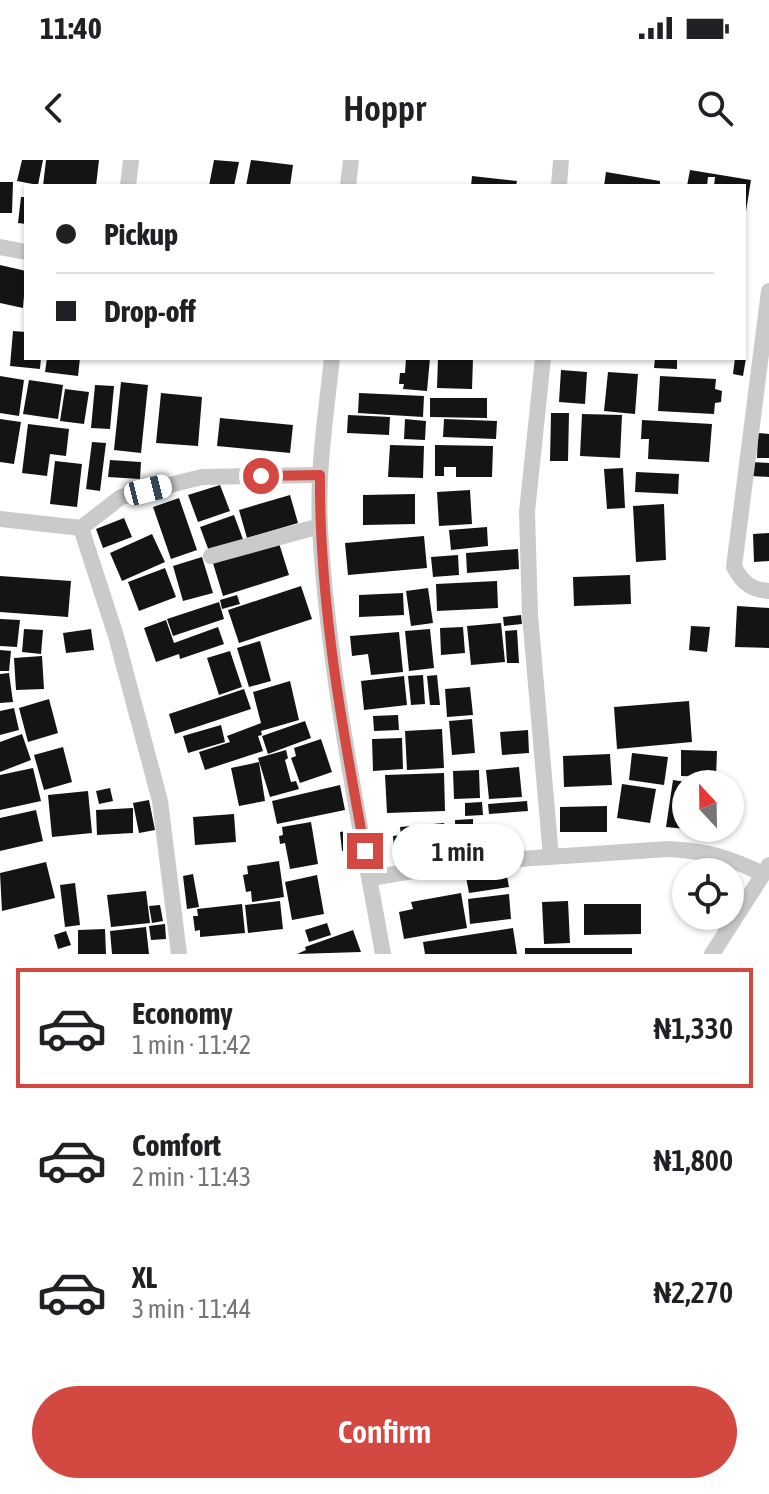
<!DOCTYPE html>
<html lang="en">
<head>
<meta charset="utf-8">
<style>
  body { margin:0; font-family:"Asap Condensed",sans-serif; background:#f6f6f6; color:#202124; height:100vh; display:flex; flex-direction:column; font-size:30px; white-space:nowrap }
  * { box-sizing:border-box; margin:0 }
  p { font-size:26px; color:#757577 }
  .icon { flex:none; width:44px; height:44px; fill:none; stroke:currentColor; stroke-width:2; stroke-linecap:round; stroke-linejoin:round }
  .map { position:relative; height:794px; overflow:hidden }
  .details { display:flex; flex-direction:column; background:#fff; flex:1 }
  .details>* { flex:none }
  .hud { position:absolute; left:24px; top:24px; width:722px; height:176px; border-radius:0px; box-shadow:0 2px 6px #0004; display:grid; align-content:center; height:176px; padding:0 32px; background:#fff }
  .needle { width:52px; rotate:338deg }
  .fabs { position:absolute; left:672px; top:610px; display:grid; gap:16px }
  .fabs a { display:grid; place-items:center; width:72px; height:72px; border-radius:50%; background:#fff; box-shadow:0 2px 6px #0004; font-size:40px }
  .end { position:absolute; width:36px; height:36px; margin:-18px; border:10px solid #d34840; background:#fff; box-shadow:0 0 0 4px #fff }
  .from { border-radius:50% }
  .bubble { position:absolute; height:56px; border-radius:28px; background:#fff; box-shadow:0 2px 6px #0004; font-size:26px; font-weight:600; line-height:56px; text-align:center }
  .car { position:absolute; width:24px; height:48px; margin:-24px -12px; border-radius:10px; box-shadow:0 0 6px 2px #0007; background:linear-gradient(#fff 24%,#345 0 40%,#fff 0 76%,#345 0 86%,#fff 0) }
  .hud b { display:flex; align-items:center; gap:28px; height:76px; font-size:30px }
  .hud b+b { border-top:2px solid #e0e0e0 }
  .hud i { width:20px; height:20px; background:#202124 }
  ul { padding:14px 0 0; list-style:none }
  li { display:flex; align-items:center; gap:24px; height:120px; margin:0 16px 12px; padding:0 16px; border:4px solid transparent; border-radius:0px }
  li div { flex:1 }
  li b { display:block; font-size:30px }
  li em { font-style:normal; font-weight:600 }
  li.current { border-color:#d34840 }
  li>.icon { width:72px; height:72px; stroke-width:1.5 }
  .primary-button { display:flex; gap:16px; margin-top:auto; padding:16px 32px }
  .primary-button a { flex:1; height:92px; border-radius:48px; background:#d34840; color:#fff; font-size:32px; font-weight:600; line-height:92px; text-align:center }
  .status { display:flex; justify-content:space-between; align-items:center; height:56px; padding:0 40px; background:#fff; direction:ltr }
  .status svg { height:22px; fill:currentColor }
  header { display:flex; justify-content:space-between; align-items:center; height:104px; padding:0 32px; background:#fff; font-size:36px; font-weight:600 }
  .map>svg:first-child { display:block }
  .building { fill:#141414 }
  .lines { fill:none; stroke-linecap:round; stroke-linejoin:round }
  .street { stroke:#cacaca; stroke-width:16 }
  .route { stroke:#d34840; stroke-width:10 }
</style>
</head>
<body>
<div class="status"><b>11:40</b><svg viewBox="0 0 49 12"><path d="M0 12V9h3v3zM5 12V6h3v6zM10 12V3h3v9zM15 12V0h3v12zM26 1h20v11H26zM47 4h2v5h-2z"/></svg></div>
<header><svg class="icon" aria-label="back" viewBox="0 0 24 24"><path d="M15 5l-7 7 7 7"/></svg>Hoppr<svg class="icon" aria-label="search" viewBox="0 0 24 24"><circle cx="10" cy="10" r="6"/><path d="M15 15l6 6"/></svg></header>
<div class="map">
<svg width="769" height="794" viewBox="0 0 769 794">
  <rect width="100%" height="100%" fill="#fff"/>
  <path class="building" d="M22 0H43L38 25 17 21Z
    M46 0H99L96 26H43Z
    M214 0 239 2 234 26H209Z
    M251 0 293 5 290 26H246Z
    M690 10 751 20 746 51 744 26H714L715 17H708L707 26H687Z
    M606 12 660 21V26H604Z
    M472 16 517 21 516 26H471Z
    M0 22H13L12 53H0Z
    M21 37H26V64L18 63Z
    M0 105 26 111 23 148 0 143Z
    M13 171 26 172V198H41L40 209 10 206Z
    M47 198H80L78 216 45 212Z
    M406 198H430L427 231 403 229 404 224H399L400 213H405Z
    M438 198H473L472 229 437 228Z
    M655 198H677V209L654 208Z
    M735 198H746L743 216 733 214Z
    M561 210 587 212 585 244 559 242Z
    M608 212 638 214 635 254 604 251Z
    M0 216 24 220 19 256 0 253Z
    M660 216 716 219 715 229 722 231 721 242 715 243 714 254 658 251Z
    M29 220 63 225 58 259 23 254Z
    M121 222 148 225 141 293 114 290Z
    M95 225 114 226 110 269 91 268Z
    M65 229 89 232 84 264 60 261Z
    M161 233 202 237 198 286 156 283Z
    M359 233 424 236 423 257 358 253Z
    M430 238H487V258L430 257Z
    M551 253H569L568 301H550Z
    M582 254 622 255 620 298 580 296Z
    M348 255 390 257 389 275 347 273Z
    M220 258 293 265 290 293 217 286Z
    M0 259 21 262 14 304 0 302Z
    M405 259 426 261 425 280 404 279Z
    M444 259 497 261 496 279 443 277Z
    M642 260 712 264 709 302 648 299 649 279H641Z
    M28 264 69 269 66 296 50 294 47 316 22 313Z
    M758 273 769 274V298H757Z
    M92 282 106 283 100 331 86 329Z
    M390 285 424 286 423 318 388 317Z
    M435 285 493 286 492 317H456V307H444V316H435Z
    M110 300 141 302 140 319 108 317Z
    M55 301 82 304 77 347 50 344Z
    M752 302 769 303V317L751 316Z
    M623 308 625 348 607 349 604 309Z
    M636 312 679 314 678 334 635 332Z
    M220 325 230 351 198 362 188 335Z
    M470 330 472 364 439 366 437 332Z
    M415 334V364L363 365V335Z
    M290 335 298 363 247 378 239 350Z
    M179 338 197 390 171 399 153 347Z
    M664 344 666 400 636 402 633 346Z
    M234 355 244 382 210 394 200 367Z
    M124 358 132 377 103 388 96 369Z
    M487 367 488 386 451 390 449 370Z
    M769 373V401L754 402 753 374Z
    M152 374 165 402 122 421 110 393Z
    M424 376 427 408 348 415 345 383Z
    M278 380 289 415 223 436 212 400Z
    M518 389 519 409 467 413 466 393Z
    M458 395 459 415 433 417 431 397Z
    M202 397 213 433 183 441 173 406Z
    M165 408 176 437 139 451 128 422Z
    M630 415 631 444 574 446 573 417Z
    M0 416 71 421 68 457 0 452Z
    M497 421 498 448 437 451 436 424Z
    M301 426 312 459 239 483 228 450Z
    M428 428 433 463 411 466 406 431Z
    M403 433 404 455 359 457V435Z
    M237 435 240 444 222 449 220 440Z
    M219 442 224 459 173 476 167 459Z
    M737 446 769 448V488L735 487Z
    M521 455 522 464 504 466 503 457Z
    M0 459 20 460 17 487 0 486Z
    M166 460 174 483 218 467 224 484 180 499 179 494 156 502 144 468Z
    M501 463 505 502 471 505 467 466Z
    M691 466 710 467 707 492 689 490Z
    M463 467 465 493 441 495 440 468Z
    M24 469 43 470 41 494 22 492Z
    M91 469 94 490 66 493 63 473Z
    M430 469 434 508 409 511 405 471Z
    M517 470 519 503H507L505 471Z
    M399 472 403 512 371 515 368 494 352 496 350 476Z
    M260 481 271 521 249 527 237 488Z
    M0 490 11 491 9 511H0Z
    M230 491 242 527 219 535 207 498Z
    M42 496 44 529 16 530 14 498Z
    M9 513 13 542 0 543V514Z
    M423 515 425 544 411 545 408 516Z
    M437 515 440 545H430L427 516Z
    M404 516 407 545 364 550 361 521Z
    M290 521 299 560 261 571 262 575 258 576 263 591 205 610 199 592 230 582 227 576 261 563 253 532Z
    M470 527 473 555 447 557 445 529Z
    M244 529 251 549 175 574 169 554Z
    M49 539 58 573 28 582 19 548Z
    M689 541 692 582 617 589 614 547Z
    M14 548 19 570 0 575V551Z
    M398 555 399 570 374 571 373 556Z
    M472 559 475 593 452 595 449 561Z
    M305 561 311 578 268 594 262 576Z
    M221 565 225 582 188 593 183 576Z
    M442 569 444 608 407 610 405 571Z
    M528 570 529 593 502 595 500 572Z
    M22 574 31 600 0 612V582Z
    M402 578 403 609 373 611 372 579Z
    M321 579 332 612 300 623 291 598 296 596 294 588Z
    M63 587 72 622 44 630 34 595Z
    M286 590 288 598 285 600 291 622 296 621 299 629 270 637 258 598Z
    M681 590 717 591 716 617 681 616Z
    M632 593 668 597 664 625 629 620Z
    M610 594 612 625 564 627 563 596Z
    M259 602 265 641 239 646 231 608Z
    M519 607 522 637 489 639 486 610Z
    M33 608 41 641 0 650V615Z
    M479 610 480 638 454 639 453 611Z
    M444 613 445 651 387 653 385 615Z
    M673 620 686 622V669L666 667Z
    M622 624 656 629 650 663 617 658Z
    M340 625 345 650 277 664 272 641Z
    M110 628 113 641 99 644 96 631Z
    M88 631 92 673 52 677 48 635Z
    M149 640 155 670 139 673 133 643Z
    M527 641 528 651 489 654 488 644Z
    M482 642 483 655 465 656V643Z
    M607 646V672H560V647Z
    M133 648V673L97 675 96 650Z
    M36 650 43 681 0 691V658Z
    M234 654 236 682 195 685 193 657Z
    M473 659V694H456L455 660Z
    M311 662 318 704 290 709 285 683 280 684 279 676 283 675 282 667Z
    M444 663 447 697 404 700 403 689 394 690 393 676 401 675 400 667Z
    M353 670 355 690 342 691 340 672Z
    M279 701 284 737 252 742 251 731 246 732 243 715 248 714 247 706Z
    M46 702 55 738 2 751 0 713Z
    M506 711 509 727 469 733 466 717Z
    M193 714 199 747 187 749 183 716Z
    M317 715 324 754 292 760 285 722Z
    M75 723 80 765 65 767 60 725Z
    M146 731 150 763 111 767 107 735Z
    M461 733 467 768 404 779 399 752 413 749 411 742Z
    M509 734 511 759 470 764 468 739Z
    M280 741 283 769 248 773 245 745Z
    M568 741 570 783 544 784 542 742Z
    M242 744 245 773 200 777V770L195 771 193 756H198L197 749Z
    M584 744H641V774L584 775Z
    M160 745 163 761 152 763 149 746Z
    M327 763 331 775 309 782 305 770Z
    M165 764 166 779 151 780 149 766Z
    M146 767 149 794H112L110 771Z
    M513 768 517 794H425L423 782Z
    M105 769 106 794H78V770Z
    M353 770 361 792 297 794 306 790 305 787Z
    M66 771 71 785 58 789 54 775Z
    M525 788H632V794H525Z"/>
  <g class="lines">
    <path class="street" d="M128 26 131 0
      M348 26 351 0
      M559 26 561 0
      M0 87 26 92
      M769 131 734 407C743 423 751 430 769 431
      M332 198C326 254 317 311 320 368 328 511 358 653 383 794
      M543 198 527 352 530 455 551 697
      M0 359 81 368 121 337 202 317 320 315
      M81 368 116 476 160 641 179 794
      M211 396 320 366
      M371 718 460 703 668 689C706 691 729 697 763 714
      M712 794 769 705"/>
  </g>
  <g class="lines">
    <path class="route" d="M261 316 320 315C319 441 342 568 365 691"/>
  </g>
</svg>
<div class="fabs">
<a><svg class="needle" viewBox="-14 -14 28 28"><path d="M0-13l5 13h-10z" fill="#e53935"/><path d="M0 13l5-13h-10z" fill="#757577"/></svg></a>
<a><svg class="icon" aria-label="locate" viewBox="0 0 24 24"><circle cx="12" cy="12" r="6"/><path d="M12 2v4M12 18v4M2 12h4M18 12h4"/></svg></a>
</div>
<i class="end from" style="left:261px;top:316px"></i>
<i class="end" style="left:365px;top:691px"></i>
<div class="bubble" style="left:392px;top:664px;width:132px">1 min</div>
<i class="car" style="left:148px;top:330px;rotate:76deg"></i>
<div class="hud">
<b><i class="from"></i>Pickup</b>
<b><i></i>Drop-off</b>
</div>
</div>
<section class="details">
<ul>
<li class="current"><svg class="icon" aria-label="car" viewBox="0 0 24 24"><path d="M5 17H2v-5l4-1 3-4h7l3 4 3 1v5h-3M9 17h6M6 11h13"/><circle cx="7" cy="17" r="2"/><circle cx="17" cy="17" r="2"/></svg><div><b>Economy</b><p>1 min · 11:42</p></div><em>₦1,330</em></li>
<li><svg class="icon" aria-label="car" viewBox="0 0 24 24"><path d="M5 17H2v-5l4-1 3-4h7l3 4 3 1v5h-3M9 17h6M6 11h13"/><circle cx="7" cy="17" r="2"/><circle cx="17" cy="17" r="2"/></svg><div><b>Comfort</b><p>2 min · 11:43</p></div><em>₦1,800</em></li>
<li><svg class="icon" aria-label="car" viewBox="0 0 24 24"><path d="M5 17H2v-5l4-1 3-4h7l3 4 3 1v5h-3M9 17h6M6 11h13"/><circle cx="7" cy="17" r="2"/><circle cx="17" cy="17" r="2"/></svg><div><b>XL</b><p>3 min · 11:44</p></div><em>₦2,270</em></li>
</ul>
<div class="primary-button"><a>Confirm</a></div>
</section>
</body>
</html>
